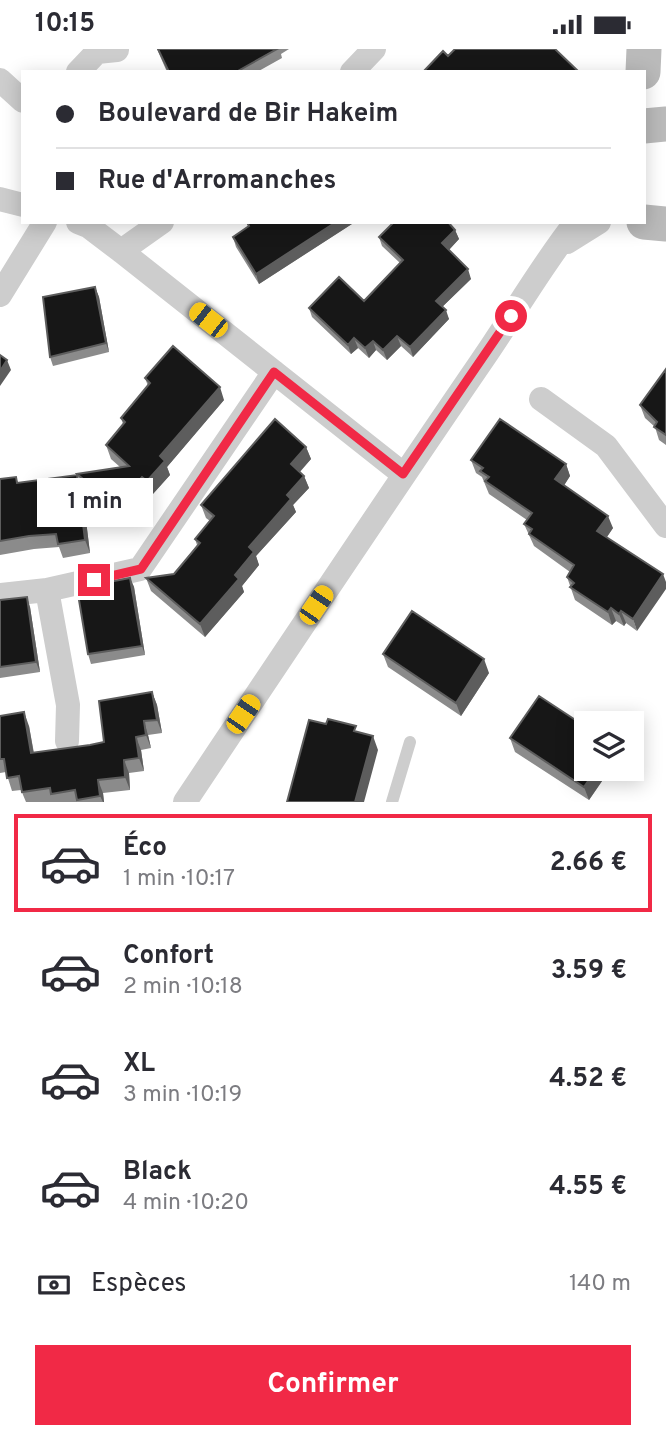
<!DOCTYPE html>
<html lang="fr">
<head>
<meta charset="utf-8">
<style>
  body { margin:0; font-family:Overpass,sans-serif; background:#f7f7f7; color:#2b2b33; height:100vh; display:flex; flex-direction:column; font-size:26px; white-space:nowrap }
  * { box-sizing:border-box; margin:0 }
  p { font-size:23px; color:#7c7c81 }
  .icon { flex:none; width:38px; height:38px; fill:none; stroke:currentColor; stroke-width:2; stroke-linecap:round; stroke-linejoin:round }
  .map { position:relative; height:753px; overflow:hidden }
  .drawer { display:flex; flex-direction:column; background:#fff; flex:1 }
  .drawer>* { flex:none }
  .guide { position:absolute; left:21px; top:21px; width:625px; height:154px; border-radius:0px; box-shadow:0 4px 18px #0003; display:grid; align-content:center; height:154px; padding:0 35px; background:#fff }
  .tools { position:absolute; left:574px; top:662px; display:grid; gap:14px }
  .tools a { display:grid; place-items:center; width:70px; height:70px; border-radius:0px; background:#fff; box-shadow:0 4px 18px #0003; font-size:35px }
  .end { position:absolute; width:32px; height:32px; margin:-16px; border:9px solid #f12946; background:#fff; box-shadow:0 0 0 4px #fff }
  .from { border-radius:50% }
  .bubble { position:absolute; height:49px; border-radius:0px; background:#fff; box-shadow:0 4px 18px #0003; font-size:23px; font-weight:700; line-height:49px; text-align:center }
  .car { position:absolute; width:21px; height:42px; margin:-21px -10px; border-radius:9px; box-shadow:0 0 5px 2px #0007; background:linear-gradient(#f5c518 24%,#345 0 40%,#f5c518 0 76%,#345 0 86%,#f5c518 0) }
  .guide b { display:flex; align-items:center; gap:24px; height:66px; font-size:26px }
  .guide b+b { border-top:2px solid #e1e1e2 }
  .guide i { width:18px; height:18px; background:#2b2b33 }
  ul { padding:12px 0 0; list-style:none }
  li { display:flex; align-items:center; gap:21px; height:98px; margin:0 14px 10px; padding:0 21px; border:4px solid transparent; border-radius:0px }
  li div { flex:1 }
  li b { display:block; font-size:26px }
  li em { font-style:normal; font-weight:700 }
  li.selected { border-color:#f12946 }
  li>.icon { width:63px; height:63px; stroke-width:1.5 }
  .pay { display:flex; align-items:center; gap:18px; height:77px; padding:0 35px; font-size:26px }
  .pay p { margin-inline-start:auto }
  .action { display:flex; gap:14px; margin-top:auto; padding:14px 35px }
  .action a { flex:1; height:80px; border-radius:0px; background:#f12946; color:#fff; font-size:28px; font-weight:700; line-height:80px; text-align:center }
  .status { display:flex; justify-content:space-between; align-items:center; height:49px; padding:0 35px; background:#fff; direction:ltr }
  .status svg { height:19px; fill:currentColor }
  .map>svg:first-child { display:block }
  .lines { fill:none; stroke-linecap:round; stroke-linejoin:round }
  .lane { stroke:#cdcdcd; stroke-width:12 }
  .street { stroke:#cdcdcd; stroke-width:24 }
  .secondary { stroke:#bababa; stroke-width:35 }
  .wall { fill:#8b8b8b }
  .shaded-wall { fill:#5d5d5d }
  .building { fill:#171717; stroke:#5d5d5d; stroke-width:2 }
  .route { stroke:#f12946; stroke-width:9 }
</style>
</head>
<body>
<div class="status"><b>10:15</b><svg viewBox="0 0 49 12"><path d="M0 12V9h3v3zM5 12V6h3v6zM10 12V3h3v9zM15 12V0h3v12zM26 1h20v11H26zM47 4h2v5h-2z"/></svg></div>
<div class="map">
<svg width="666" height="753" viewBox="0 0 666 753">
  <rect width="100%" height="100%" fill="#fff"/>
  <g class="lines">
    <path class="lane" d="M392 753 410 693"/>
    <path class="street" d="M78 23 97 3 117 1
      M352 23 374 0
      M0 31 23 52
      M0 150 23 156
      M78 173 88 177 121 202 403 425
      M567 193 599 173
      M121 202 162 173
      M0 246 45 173
      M541 350 606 397 666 477
      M47 541 68 656 67 692
      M0 546 47 541 140 520 274 323
      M185 753C283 606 381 459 481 313 513 267 541 217 576 173"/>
    <path class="secondary" d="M643 23 644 0
      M644 77 666 75
      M644 173 666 175"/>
  </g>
  <path class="wall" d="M157 0H289L281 5 282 9 257 23H167Z
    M247 173H355L259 235 236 198 233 188 248 178Z
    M455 181 459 190 449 201 471 230 442 258 449 270 413 308 401 297 387 311 376 301 369 309 358 299 351 305 312 268 309 259 364 252 400 214 382 197 379 188Z
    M95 238 99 248 109 303 53 317 50 308Z
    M666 320V396L659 391 655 378 645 369 640 356Z
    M145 329 224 351 167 418 170 426 152 446 147 441 121 470 82 438 77 425 120 418 111 410 106 396 123 375 121 369 148 337Z
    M306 398 311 410 300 423 304 427 309 439 293 456 296 463 256 507 259 516 242 537 244 543 205 588 151 542 146 529 174 525 197 496 195 490 210 472 206 469 201 456Z
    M471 411 566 415 570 427 564 436 613 479 607 488 637 582 626 574 624 577 616 572 612 576 575 551 567 528 570 523 534 497 524 475 527 471 489 445 482 428 476 424Z
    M16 428 18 434 82 439 90 504 63 509 59 498 34 500 0 506V430Z
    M130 529 134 538 145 606 91 615 88 605Z
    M0 551 30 558 40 623 0 629Z
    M383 605 489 624 461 667 388 618Z
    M152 643 157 656 162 684 148 686 151 699 141 701 144 722 129 724 130 741 103 744 104 753H26L21 741 12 742 6 723 0 724V667L29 677 34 704 90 696 104 693Z
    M510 689 586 719H611L589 751 515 703Z"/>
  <path class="shaded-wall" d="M336 173H355L259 235 256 225Z
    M455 181 459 190 446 204 442 194Z
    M468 220 471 230 439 261 436 252Z
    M95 238 99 248 109 303 106 294Z
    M446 261 449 270 413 308 410 298Z
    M397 287 401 297 387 311 383 301Z
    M354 289 358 299 351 305 348 296Z
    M373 292 376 301 369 309 365 299Z
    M7 311 11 321 0 337V322Z
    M220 338 224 351 167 418 170 426 152 446 147 432 160 407Z
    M306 398 311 410 295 428 291 415Z
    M566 415 570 427 560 443 555 430Z
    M77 426 82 439 90 504 85 491Z
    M304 427 309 439 293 456 296 463 256 507 259 516 242 537 244 543 205 588 200 575 235 526 249 498 287 446Z
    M142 428 147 441 121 470 116 457Z
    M608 467 613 479 602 495 597 482Z
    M663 525 666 533V540L637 582 633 570Z
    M130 529 134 538 145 606 142 597Z
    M27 548 30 558 40 623 36 613Z
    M611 559 616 572 612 576 608 563Z
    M621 562 626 574 624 577 619 565Z
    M484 610 489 624 461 667 456 654Z
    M152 643 157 656 162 684 157 671Z
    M24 663 29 677 36 718 31 704Z
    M144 672 148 686 151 699 146 686Z
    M373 687 378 701 364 753H355Z
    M136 688 141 701 144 722 139 709Z
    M124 711 129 724 130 741 125 728Z
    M597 719H611L589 751 584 738Z
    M98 731 103 744 104 753H103L100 747Z"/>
  <path class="building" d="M158 0H277L236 23H169Z
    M455 0H555L579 23H423L443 2 448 7Z
    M247 173H336L256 225 233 188 249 177Z
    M394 173H448L455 181 442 194 468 220 436 252 446 261 410 298 397 287 383 301 373 292 365 299 354 289 348 296 309 259 339 228 364 252 403 211 379 188Z
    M95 238 106 294 50 308 43 248Z
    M173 297 220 338 160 407 165 412 147 432 142 428 116 457 77 425 129 417 106 396 125 373 121 369 150 334 145 329Z
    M0 306 7 311 0 322Z
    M666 320V386L654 378 657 373 640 356Z
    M275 370 306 398 291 415 304 427 287 446 291 450 249 498 254 503 235 526 239 530 200 575 146 529 174 525 200 494 195 490 214 467 201 456Z
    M500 370 566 415 555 430 608 467 597 482 663 525 633 570 621 562 619 565 611 559 608 563 570 538 574 534 567 528 574 516 529 485 532 480 524 475 532 464 485 432 489 428 480 422 483 419 471 411Z
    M77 426 85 491 58 495 56 485 29 487 0 492V430L16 428 17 434Z
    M130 529 142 597 88 605 77 539Z
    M27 548 36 613 0 618V551Z
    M412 562 484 610 456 654 383 605Z
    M152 643 157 671 144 672 146 686 136 688 139 709 124 711 125 728 98 731 100 747 77 751 75 741 51 745 50 739 22 743 19 727 7 729 4 710H0V667L24 663 31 704 90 696 104 693 99 652Z
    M539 647 586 678V719H597L584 738 510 689Z
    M328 670 356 677 354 682 373 687 355 753H287L309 671 326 675Z"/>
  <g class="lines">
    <path class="route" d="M94 531 141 520 274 323 403 425 511 267"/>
  </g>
</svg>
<div class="tools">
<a><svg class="icon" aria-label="layers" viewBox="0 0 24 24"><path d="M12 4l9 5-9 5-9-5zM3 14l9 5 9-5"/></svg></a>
</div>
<i class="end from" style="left:511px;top:267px"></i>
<i class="end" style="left:94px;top:531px"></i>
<div class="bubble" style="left:37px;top:429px;width:116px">1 min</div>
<i class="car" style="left:208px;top:271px;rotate:308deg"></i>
<i class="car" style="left:316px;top:556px;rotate:34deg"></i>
<i class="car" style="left:243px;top:665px;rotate:34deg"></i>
<div class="guide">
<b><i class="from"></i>Boulevard de Bir Hakeim</b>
<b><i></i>Rue d'Arromanches</b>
</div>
</div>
<section class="drawer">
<ul>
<li class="selected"><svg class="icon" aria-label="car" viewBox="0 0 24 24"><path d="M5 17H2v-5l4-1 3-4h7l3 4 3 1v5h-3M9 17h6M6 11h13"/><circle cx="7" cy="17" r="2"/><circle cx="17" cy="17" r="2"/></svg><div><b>Éco</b><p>1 min · 10:17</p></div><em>2.66 €</em></li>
<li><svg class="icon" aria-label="car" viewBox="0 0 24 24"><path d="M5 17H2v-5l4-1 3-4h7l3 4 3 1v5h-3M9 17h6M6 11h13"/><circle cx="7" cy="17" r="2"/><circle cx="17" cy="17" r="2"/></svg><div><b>Confort</b><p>2 min · 10:18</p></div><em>3.59 €</em></li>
<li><svg class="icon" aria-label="car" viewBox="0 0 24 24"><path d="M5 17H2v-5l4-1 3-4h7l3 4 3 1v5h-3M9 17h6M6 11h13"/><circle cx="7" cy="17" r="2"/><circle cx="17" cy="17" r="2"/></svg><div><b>XL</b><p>3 min · 10:19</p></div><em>4.52 €</em></li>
<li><svg class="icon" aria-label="car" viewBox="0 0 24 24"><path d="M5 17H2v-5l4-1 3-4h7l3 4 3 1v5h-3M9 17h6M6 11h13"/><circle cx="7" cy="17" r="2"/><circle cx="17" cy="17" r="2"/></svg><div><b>Black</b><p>4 min · 10:20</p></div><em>4.55 €</em></li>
</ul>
<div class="pay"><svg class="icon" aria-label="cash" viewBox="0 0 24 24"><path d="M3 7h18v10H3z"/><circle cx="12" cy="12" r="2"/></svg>Espèces<p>140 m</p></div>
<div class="action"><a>Confirmer</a></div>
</section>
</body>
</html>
